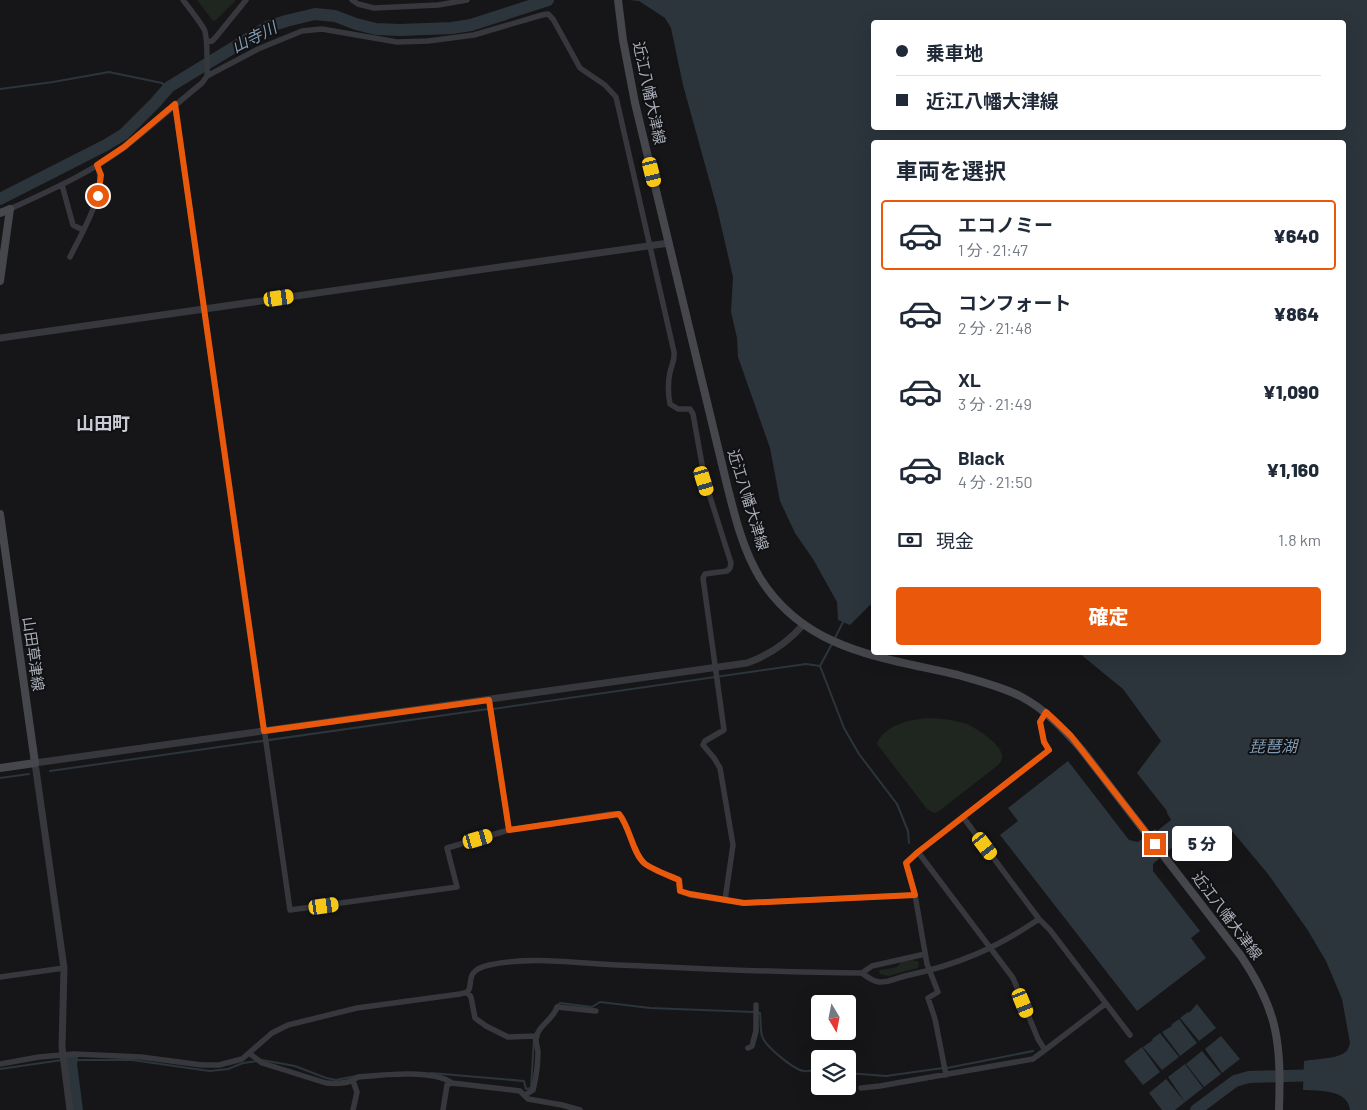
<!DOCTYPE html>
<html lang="ja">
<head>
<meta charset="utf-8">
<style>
  body { margin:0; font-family:Barlow,"Noto Sans JP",sans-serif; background:#f6f6f7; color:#1f2937; height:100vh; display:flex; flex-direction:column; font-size:19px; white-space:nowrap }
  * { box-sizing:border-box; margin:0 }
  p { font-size:16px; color:#747a83 }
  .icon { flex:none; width:28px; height:28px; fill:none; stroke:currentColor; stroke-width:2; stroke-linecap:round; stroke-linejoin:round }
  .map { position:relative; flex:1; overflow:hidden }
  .sheet { position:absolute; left:871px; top:140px; width:475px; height:515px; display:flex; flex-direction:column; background:#fff; border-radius:5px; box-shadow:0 5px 20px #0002 }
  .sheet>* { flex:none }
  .guide { position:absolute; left:871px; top:20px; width:475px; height:110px; border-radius:5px; box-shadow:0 5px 20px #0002; display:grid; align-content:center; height:110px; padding:0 25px; background:#fff }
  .needle { width:32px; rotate:170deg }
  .controls { position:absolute; left:811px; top:995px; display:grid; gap:10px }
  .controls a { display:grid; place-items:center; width:45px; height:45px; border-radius:5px; background:#fff; box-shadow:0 5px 20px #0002; font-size:25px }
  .end { position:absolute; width:22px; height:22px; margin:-11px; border:6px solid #ea580c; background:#fff; box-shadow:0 0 0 2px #fff }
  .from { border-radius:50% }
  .bubble { position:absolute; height:35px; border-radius:5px; background:#fff; box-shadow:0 5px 20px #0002; font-size:16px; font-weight:800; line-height:35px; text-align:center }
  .car { position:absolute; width:15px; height:30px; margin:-15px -8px; border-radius:6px; box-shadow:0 0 4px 1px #0007; background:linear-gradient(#f5c518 24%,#345 0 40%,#f5c518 0 76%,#345 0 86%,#f5c518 0) }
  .guide b { display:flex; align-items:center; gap:18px; height:48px; font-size:19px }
  .guide b+b { border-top:1px solid #e0e1e3 }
  .guide i { width:12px; height:12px; background:#1f2937 }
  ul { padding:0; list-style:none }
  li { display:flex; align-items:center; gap:15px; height:70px; margin:0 10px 8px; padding:0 15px; border:2px solid transparent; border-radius:5px }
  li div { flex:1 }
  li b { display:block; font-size:19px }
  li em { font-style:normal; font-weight:800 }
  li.on { border-color:#ea580c }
  li>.icon { width:45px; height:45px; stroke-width:1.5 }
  h2 { padding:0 25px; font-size:22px; line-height:60px }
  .pay { display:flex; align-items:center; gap:12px; height:55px; padding:0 25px; font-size:19px }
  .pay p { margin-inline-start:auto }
  .button { display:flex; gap:10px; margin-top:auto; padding:10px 25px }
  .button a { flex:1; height:58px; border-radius:5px; background:#ea580c; color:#fff; font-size:20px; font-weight:800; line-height:58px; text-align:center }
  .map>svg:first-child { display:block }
  .green { fill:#1e261f }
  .water { fill:#2c353c; fill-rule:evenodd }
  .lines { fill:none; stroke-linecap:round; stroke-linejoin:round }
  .stream { stroke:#2c353c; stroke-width:2 }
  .river { stroke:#2c353c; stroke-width:12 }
  .minor { stroke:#37383d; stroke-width:5.5 }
  .tertiary { stroke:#37383d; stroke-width:7 }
  .secondary { stroke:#45474d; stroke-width:8 }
  .route { stroke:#ea580c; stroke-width:6 }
  .labels { text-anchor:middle; stroke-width:4; stroke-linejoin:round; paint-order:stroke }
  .street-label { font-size:15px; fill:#a8adb8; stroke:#111113 }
  .water-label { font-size:16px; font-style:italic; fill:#7f9bb3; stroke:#111113 }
  .quarter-label { font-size:18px; font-weight:bold; fill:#c9ccd4; stroke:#111113 }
</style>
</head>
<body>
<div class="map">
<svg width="1367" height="1110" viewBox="0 0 1367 1110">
  <rect width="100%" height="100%" fill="#161618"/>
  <path class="green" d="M197 0H236L216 20 213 21Z
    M927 718C941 718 954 720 967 724 976 728 1001 744 1002 755 1003 760 1000 763 997 766L939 811 934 813 927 809 877 744C884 725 909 720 927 718Z
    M912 960 919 962 918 968 888 976 880 974 879 971 880 970 897 967 901 962Z"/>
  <path class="water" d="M629 0H1367V1110H1350C1348 1089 1319 1091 1303 1090L1304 1061C1314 1059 1336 1059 1344 1053 1348 1051 1349 1046 1350 1043L1342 999 1326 961 1307 929 1268 874 1232 831C1219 826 1206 842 1196 850L1185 836 1153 864V871L1200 931 1191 938 1206 958 1137 1011 1000 835 1018 821 1008 808 1068 761 1129 840 1138 842 1155 829 1157 831 1171 820 1167 813V811L1137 773 1161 741 1123 689 1079 653 1344 652V142H874V601L850 625 838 620 837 602 813 559 795 533 780 501 770 448 738 357 737 338 731 312 733 277 717 208 683 85 671 28 665 18 639 1ZM874 22H1344V128H874Z
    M1197 1004 1216 1028 1199 1041 1180 1018 1188 1012 1189 1013Z
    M1179 1019 1197 1043 1180 1056 1162 1032 1172 1026 1171 1025Z
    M1160 1033 1179 1057 1162 1070 1143 1047 1153 1040 1152 1039Z
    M1221 1036 1240 1059 1222 1073 1205 1049Z
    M1142 1047 1160 1072 1143 1085 1124 1061Z
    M1202 1051 1221 1074 1204 1087 1186 1064Z
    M1185 1064 1203 1088 1185 1102 1168 1077Z
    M1166 1079 1185 1102 1175 1110H1162L1149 1093Z"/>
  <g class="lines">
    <path class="stream" d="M0 89 53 82 109 72 162 83 167 89
      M835 638 844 620
      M820 666 844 728 859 754 897 804 908 831 909 843
      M820 666 833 642
      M493 709 806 664 820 666
      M50 771 488 709
      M0 778 29 774
      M557 1006 560 1003 592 1007 600 1002 650 1008 754 1012
      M758 1013H760C761 1020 760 1029 762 1036 765 1046 794 1070 804 1071 809 1072 816 1069 820 1068
      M67 1060H132L210 1071 228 1069 243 1063 257 1061
      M262 1060 295 1066 326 1078 336 1080 356 1076
      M947 1068 1033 1051
      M0 1069 62 1060
      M431 1073 524 1081 526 1089 531 1088 534 1038
      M848 1073 886 1076 943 1068"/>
    <path class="river" d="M0 199 106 145 124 134 155 103 169 87 267 27 286 21 315 14 335 16 356 24 376 29 400 30 452 28 471 25 548 0
      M72 1059 71 1064 77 1110
      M1196 1110 1235 1081 1249 1077 1321 1075"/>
    <path class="minor" d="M183 0C190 9 198 19 204 29 208 36 207 66 207 76
      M352 0 358 4 374 8 438 5 467 0
      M207 42 212 41 216 37 246 0
      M175 105 290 910 457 887 447 848 509 830 611 814H619C630 827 632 851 644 863 651 869 670 876 679 880L680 891 690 895 743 903 915 895
      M62 185 73 225 83 230
      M10 209C49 191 90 173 125 147 151 127 176 104 202 83L207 76 258 49 302 31 322 29 397 42 428 41 474 35 542 15 548 14 553 19 580 68 605 85 616 97 674 352C675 360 672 364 670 372 668 382 668 394 670 404L678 409H690L693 414 705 481 731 563 730 568 727 571 705 574 703 578 724 730 705 741 703 745 714 758 720 768 733 845 725 900
      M70 257C81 234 109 189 97 165
      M489 699 509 830
      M963 817 1039 919 1050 930 1130 1035
      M862 973 872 966 925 954
      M0 977 64 968
      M467 992 471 997 475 1018 486 1026 508 1037 537 1036
      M748 1048 752 1046 756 1031V1005
      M1045 1050 1105 1004
      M249 1053 262 1063 326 1083C336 1084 349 1084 358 1077 381 1075 433 1069 452 1083
      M0 1064 39 1057 74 1054 141 1057 202 1065H219L242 1059 272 1033 288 1025 357 1008 460 994C463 993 465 993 467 992 475 986 462 971 489 965 532 956 574 963 618 965 699 968 780 973 862 973 867 977 873 981 879 982 887 983 897 978 905 976 957 965 995 949 1039 919
      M946 1075 935 1019 928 998 938 992 927 964 915 895 906 863 918 852 1049 750 1044 741 1040 722 1046 713
      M861 1088 880 1086 1033 1059 1045 1050 1038 1039 1013 978 918 852
      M525 1095 533 1090C536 1078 538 1063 538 1051 537 1047 536 1043 536 1039 537 1026 554 1019 557 1007L596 1011
      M353 1110 357 1092 353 1081
      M443 1110 447 1085 452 1083 520 1091 528 1099 562 1105 580 1110"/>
    <path class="tertiary" d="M0 338 669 243
      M70 1110 62 1047 64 968 35 763 747 663C770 655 787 643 803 625"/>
    <path class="secondary" d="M618 0 623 40 635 103 727 485C735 517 743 550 760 578 806 651 882 657 958 675 979 681 1000 686 1020 696 1045 709 1064 729 1082 750L1241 956C1279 1012 1281 1044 1279 1110
      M0 213 10 209
      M0 281 10 209
      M0 514 35 763 0 768"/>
  </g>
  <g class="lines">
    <path class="route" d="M98 196 101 175 97 165 124 147 175 104 264 731 489 700 509 830 619 814C630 827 632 852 644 863 651 869 670 876 679 880L680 891 690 894 744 903 915 895 906 863 918 852 1049 750 1044 742 1040 722 1046 712 1071 736 1155 844"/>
  </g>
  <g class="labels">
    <g class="street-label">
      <text transform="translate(649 93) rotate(78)" y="5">近江八幡大津線</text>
      <text transform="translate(748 500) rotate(73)" y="5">近江八幡大津線</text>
      <text transform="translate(33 654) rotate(82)" y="5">山田草津線</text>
      <text transform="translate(1227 916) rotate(53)" y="5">近江八幡大津線</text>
    </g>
    <g class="water-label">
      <text transform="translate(254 37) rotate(-27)" y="6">山寺川</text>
      <text x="1273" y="752">琵琶湖</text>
    </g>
    <g class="quarter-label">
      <text x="103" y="430">山田町</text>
    </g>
  </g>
</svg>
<div class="controls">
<a><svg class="needle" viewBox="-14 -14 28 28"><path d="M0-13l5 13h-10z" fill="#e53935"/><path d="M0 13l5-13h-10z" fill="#747a83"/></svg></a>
<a><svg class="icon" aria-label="layers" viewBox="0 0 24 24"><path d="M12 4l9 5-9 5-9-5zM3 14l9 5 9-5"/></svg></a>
</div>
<i class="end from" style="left:98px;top:196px"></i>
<i class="end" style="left:1155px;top:844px"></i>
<div class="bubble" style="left:1172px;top:826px;width:60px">5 分</div>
<i class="car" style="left:652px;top:172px;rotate:166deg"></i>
<i class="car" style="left:279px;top:298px;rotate:82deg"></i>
<i class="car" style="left:704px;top:481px;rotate:163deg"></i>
<i class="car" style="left:478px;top:839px;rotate:74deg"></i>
<i class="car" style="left:985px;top:846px;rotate:143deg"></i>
<i class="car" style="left:324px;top:906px;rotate:82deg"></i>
<i class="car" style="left:1023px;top:1003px;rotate:158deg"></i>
<div class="guide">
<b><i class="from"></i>乗車地</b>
<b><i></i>近江八幡大津線</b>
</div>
<section class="sheet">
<h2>車両を選択</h2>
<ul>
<li class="on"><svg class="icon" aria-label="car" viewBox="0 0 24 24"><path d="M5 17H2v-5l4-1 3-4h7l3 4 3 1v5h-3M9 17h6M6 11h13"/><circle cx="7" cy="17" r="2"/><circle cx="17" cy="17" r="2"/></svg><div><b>エコノミー</b><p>1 分 · 21:47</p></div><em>¥640</em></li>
<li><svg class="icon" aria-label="car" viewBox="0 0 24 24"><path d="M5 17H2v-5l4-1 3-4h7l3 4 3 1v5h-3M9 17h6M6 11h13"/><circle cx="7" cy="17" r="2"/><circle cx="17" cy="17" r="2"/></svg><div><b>コンフォート</b><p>2 分 · 21:48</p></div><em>¥864</em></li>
<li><svg class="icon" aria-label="car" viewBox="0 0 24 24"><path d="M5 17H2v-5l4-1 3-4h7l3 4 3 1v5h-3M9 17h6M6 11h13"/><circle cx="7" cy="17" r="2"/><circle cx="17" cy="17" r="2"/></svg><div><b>XL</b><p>3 分 · 21:49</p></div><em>¥1,090</em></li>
<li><svg class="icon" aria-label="car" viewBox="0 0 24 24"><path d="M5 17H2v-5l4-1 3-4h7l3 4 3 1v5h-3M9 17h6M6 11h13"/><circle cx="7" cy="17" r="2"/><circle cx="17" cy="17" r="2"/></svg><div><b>Black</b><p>4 分 · 21:50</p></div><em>¥1,160</em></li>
</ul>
<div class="pay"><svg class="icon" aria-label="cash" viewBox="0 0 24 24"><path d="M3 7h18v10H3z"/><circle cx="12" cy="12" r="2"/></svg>現金<p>1.8 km</p></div>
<div class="button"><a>確定</a></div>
</section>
</div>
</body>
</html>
